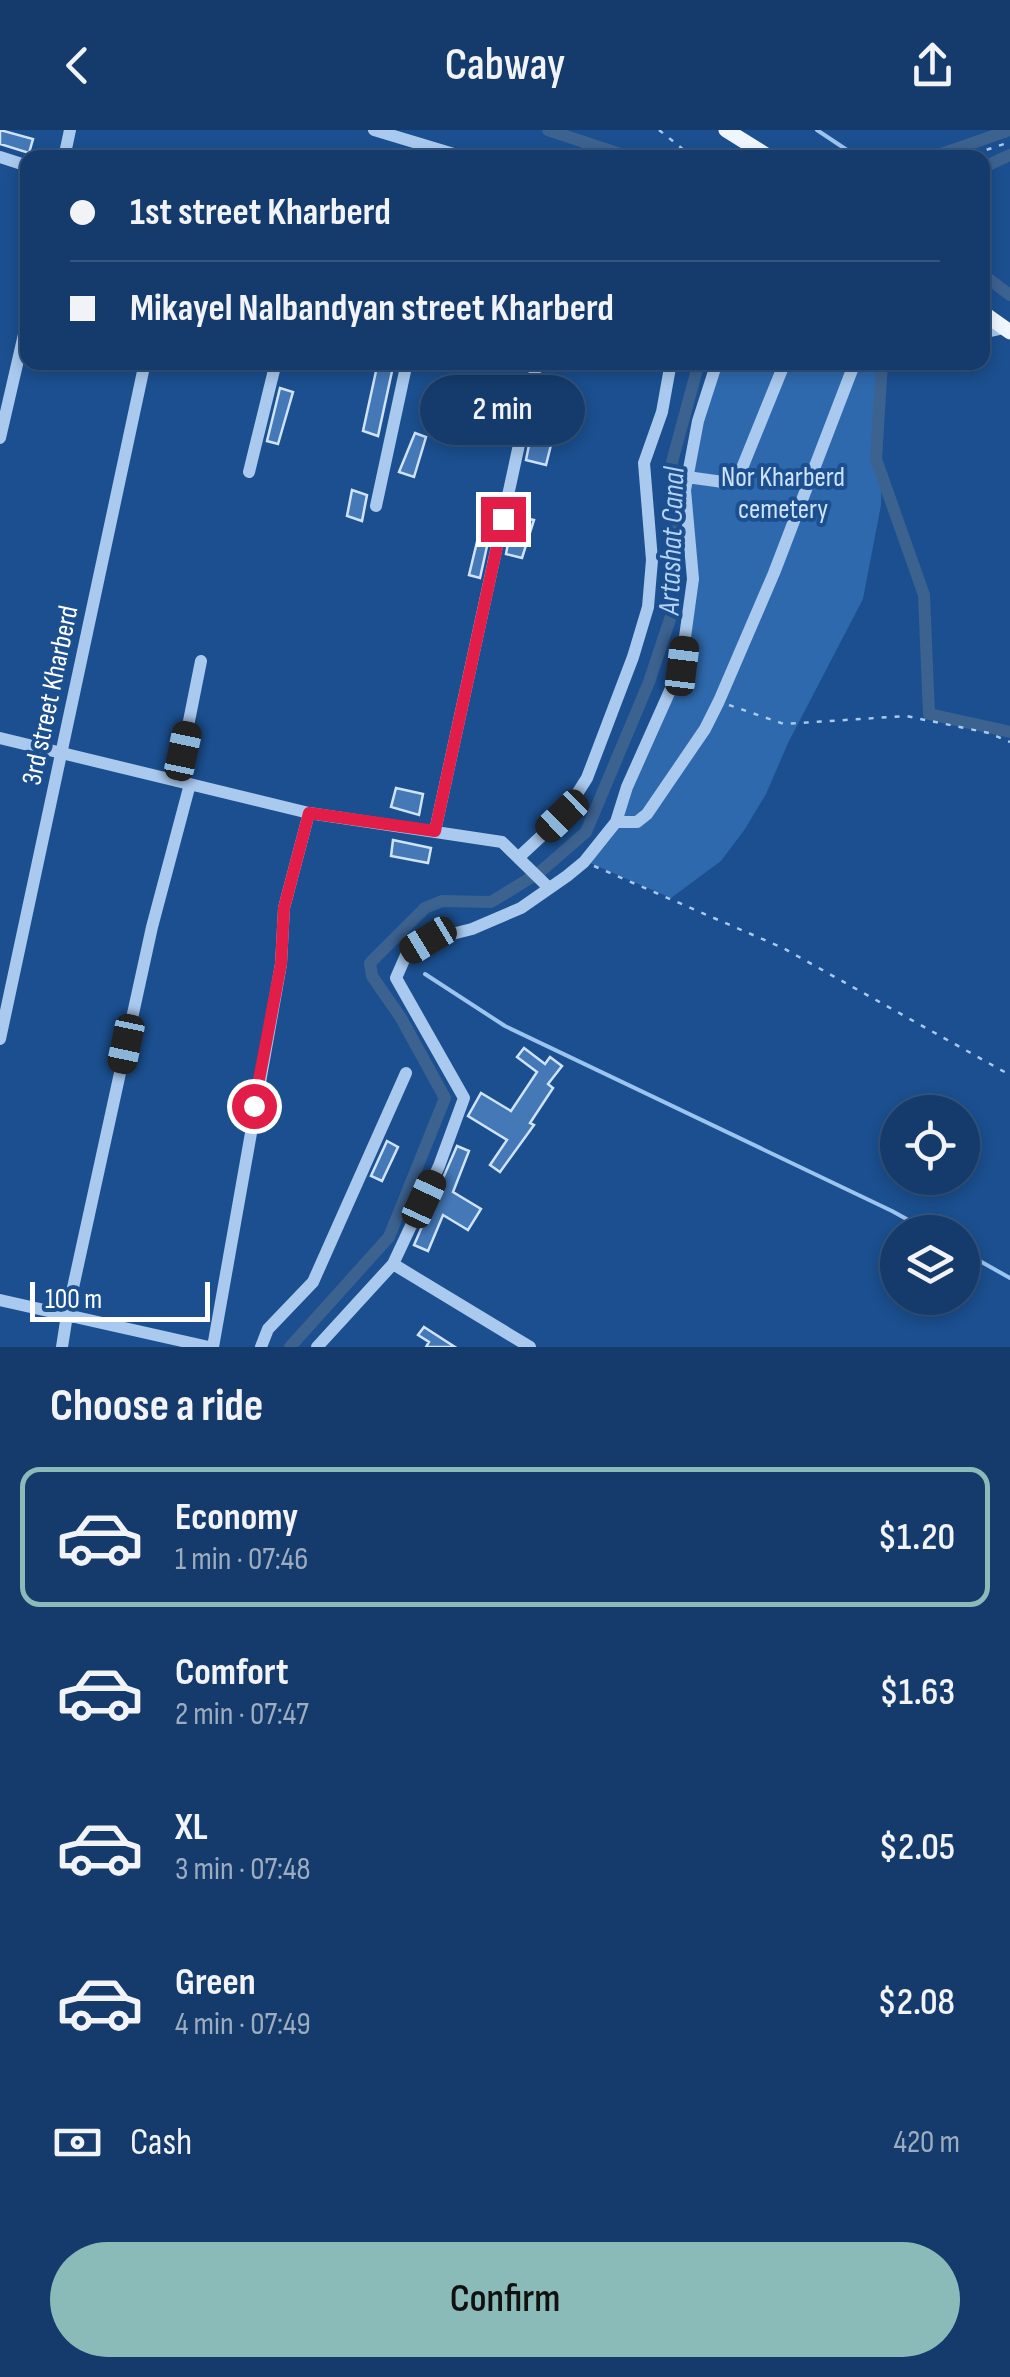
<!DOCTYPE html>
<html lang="en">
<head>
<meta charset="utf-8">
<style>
  body { margin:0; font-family:"Sofia Sans Condensed",sans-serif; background:#214673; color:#f1f3f6; height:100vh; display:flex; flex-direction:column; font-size:38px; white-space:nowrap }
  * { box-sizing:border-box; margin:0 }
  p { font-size:32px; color:#9dadc1 }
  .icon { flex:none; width:55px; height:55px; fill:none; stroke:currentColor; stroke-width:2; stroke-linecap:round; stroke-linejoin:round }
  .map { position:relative; height:1217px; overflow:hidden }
  .side { display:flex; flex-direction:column; background:#143b6b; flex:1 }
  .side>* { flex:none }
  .banner { position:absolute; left:20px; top:20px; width:970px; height:220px; border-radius:20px; box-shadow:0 5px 15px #0003,0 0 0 2px #33557e; display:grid; align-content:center; height:220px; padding:0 50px; background:#143b6b }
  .fabs { position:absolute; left:880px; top:965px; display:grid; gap:20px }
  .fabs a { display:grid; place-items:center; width:100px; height:100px; border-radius:50%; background:#143b6b; box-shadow:0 5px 15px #0003,0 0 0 2px #33557e; font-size:50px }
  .scale { position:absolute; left:30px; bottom:25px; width:180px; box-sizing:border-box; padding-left:10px; border:5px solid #fff; border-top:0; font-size:28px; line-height:35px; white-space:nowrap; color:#fff; -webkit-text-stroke:8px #1b4f8f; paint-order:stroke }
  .end { position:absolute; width:45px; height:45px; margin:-22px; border:12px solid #e11d48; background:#fff; box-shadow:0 0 0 5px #fff }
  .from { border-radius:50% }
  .bubble { position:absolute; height:70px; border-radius:35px; background:#143b6b; box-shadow:0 5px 15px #0003,0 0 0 2px #33557e; font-size:32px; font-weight:600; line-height:70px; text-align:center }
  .car { position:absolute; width:30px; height:60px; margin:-30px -15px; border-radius:12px; box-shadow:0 0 8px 2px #0007; background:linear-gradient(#222 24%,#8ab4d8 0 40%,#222 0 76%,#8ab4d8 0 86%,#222 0) }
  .banner b { display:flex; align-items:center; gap:35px; height:95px; font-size:38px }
  .banner b+b { border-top:2px solid #33557e }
  .banner i { width:25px; height:25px; background:#f1f3f6 }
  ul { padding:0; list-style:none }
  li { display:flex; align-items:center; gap:30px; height:140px; margin:0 20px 15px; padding:0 30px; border:5px solid transparent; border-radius:20px }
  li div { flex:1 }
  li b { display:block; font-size:38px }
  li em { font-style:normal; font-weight:600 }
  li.current { border-color:#8bbbb9 }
  li>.icon { width:90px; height:90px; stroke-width:1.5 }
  h2 { padding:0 50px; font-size:45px; line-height:120px }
  .pay { display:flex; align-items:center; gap:25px; height:110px; padding:0 50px; font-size:38px }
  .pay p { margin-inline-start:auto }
  .action { display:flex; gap:20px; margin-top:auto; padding:20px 50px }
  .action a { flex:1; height:115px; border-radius:60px; background:#8bbbb9; color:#111; font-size:40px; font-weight:600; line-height:115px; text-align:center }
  header { display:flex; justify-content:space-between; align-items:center; height:130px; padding:0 50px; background:#143b6b; font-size:45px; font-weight:600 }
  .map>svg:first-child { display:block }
  .green { fill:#2e69ad }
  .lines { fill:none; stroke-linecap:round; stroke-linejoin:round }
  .stream { stroke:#9cc4f0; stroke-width:4 }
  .canal { stroke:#3c6290; stroke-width:12 }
  .building { fill:#4478b7; stroke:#cfe3fa; stroke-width:2.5 }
  .path { stroke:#a9c9ee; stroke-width:2.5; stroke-dasharray:5 8; stroke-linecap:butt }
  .minor { stroke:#a9c9ee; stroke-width:12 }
  .major { stroke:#f0f6ff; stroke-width:15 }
  .route { stroke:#e11d48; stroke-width:12 }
  .labels { text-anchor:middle; stroke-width:8; stroke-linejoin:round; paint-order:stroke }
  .park-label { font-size:28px; fill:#cfe3fa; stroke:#1b4f8f }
  .street-label { font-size:28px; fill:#fff; stroke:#1b4f8f }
  .water-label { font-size:30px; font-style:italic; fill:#b5d3f5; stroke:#1b4f8f }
</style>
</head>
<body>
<header><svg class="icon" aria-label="back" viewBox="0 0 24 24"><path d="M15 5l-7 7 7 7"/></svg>Cabway<svg class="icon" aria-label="share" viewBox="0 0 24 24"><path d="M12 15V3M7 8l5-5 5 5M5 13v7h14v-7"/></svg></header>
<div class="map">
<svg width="1010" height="1217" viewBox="0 0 1010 1217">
  <rect width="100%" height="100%" fill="#1b4f8f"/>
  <path class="green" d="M721 233H884L881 375 863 469 788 613 766 664 745 699 721 731 671 768 590 733 675 559 697 454 682 361Z"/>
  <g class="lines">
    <path class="stream" d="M817 0 859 28
      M425 844 505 896 892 1081 930 1102
      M962 1121 1010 1148"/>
    <path class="canal" d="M548 0 632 28
      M930 28 1010 0
      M982 38 1010 25
      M982 144 1010 165
      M882 232 876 329 924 465 929 584 1010 602
      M290 1217 389 1107 445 968 401 888 372 846 370 833 425 778 442 771 491 772 540 742 586 702 649 552 673 480 672 332 699 232"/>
  </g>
  <path class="building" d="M0 0 33 9 29 23 0 14Z
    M378 232H394L378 306 363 301Z
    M280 258 293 262 278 314 267 311Z
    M415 303 426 307 414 347 399 342Z
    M530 310 551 315 546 335 526 330Z
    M352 360 367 365 362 391 347 386Z
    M483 387 493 389 480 448 469 445Z
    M519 387 534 390 522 428 506 424 509 408 514 409Z
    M396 658 423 664 419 685 391 677Z
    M393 710 431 718 428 733 391 726Z
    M524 918 545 934 550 927 562 936 548 954 553 958 530 993 534 995 500 1042 490 1035 507 1010 468 986 481 963 511 981 537 942 517 927Z
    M387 1011 398 1017 382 1051 371 1046Z
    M457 1016 469 1021 453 1062 481 1079 468 1100 443 1085 428 1121 414 1115Z
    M424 1197 455 1217H426L429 1212 418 1205Z"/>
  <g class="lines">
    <path class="path" d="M659 0 694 28
      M962 28 1010 12
      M729 575 784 594 906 586 989 603 1010 612
      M594 736 783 818 1010 945"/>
    <path class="minor" d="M374 0 467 28
      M0 27 28 36
      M64 28 70 0
      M982 203 1004 198
      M0 308 28 187
      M249 342 276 232
      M687 347 723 352 738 348 785 232
      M376 376 407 232
      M0 608 309 683 502 712 548 757
      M177 651 201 531
      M616 692H637L647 684 705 599 719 571 774 443 855 232
      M435 701 537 232
      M519 727 563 686 587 648 633 527 648 477 652 430 644 333 662 282 671 232
      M0 909 145 232
      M393 1134 530 1217
      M0 1170 209 1217
      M62 1217 67 1185 152 797 190 654
      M213 1217 281 834 284 778 309 683
      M261 1217 268 1199 313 1152 406 943
      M317 1217 393 1134 439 1036 464 968 396 848 407 823 428 810 472 799 521 778 567 746 584 732 616 692 627 657 681 536 693 449 685 360 698 291 717 232"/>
    <path class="major" d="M726 0 771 28
      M982 182 1010 202"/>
  </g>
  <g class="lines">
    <path class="route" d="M254 976 281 834 284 778 309 683 435 701 503 389"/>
  </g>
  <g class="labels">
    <g class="park-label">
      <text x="783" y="356">Nor Kharberd<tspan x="783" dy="32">cemetery</tspan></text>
    </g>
    <g class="street-label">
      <text transform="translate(49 565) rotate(-78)" y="10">3rd street Kharberd</text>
    </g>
    <g class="water-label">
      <text transform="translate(671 411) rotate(-88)" y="10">Artashat Canal</text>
    </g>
  </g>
</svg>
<div class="fabs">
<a><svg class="icon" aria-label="locate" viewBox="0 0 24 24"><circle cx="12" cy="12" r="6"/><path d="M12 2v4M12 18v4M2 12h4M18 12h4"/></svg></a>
<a><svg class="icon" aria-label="layers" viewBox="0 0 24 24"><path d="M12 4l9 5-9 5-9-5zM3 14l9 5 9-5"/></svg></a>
</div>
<div class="scale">100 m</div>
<i class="end from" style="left:254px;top:976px"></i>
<i class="end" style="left:503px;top:389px"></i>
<div class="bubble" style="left:420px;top:245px;width:165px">2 min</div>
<i class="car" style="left:682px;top:536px;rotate:7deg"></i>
<i class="car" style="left:183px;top:621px;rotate:12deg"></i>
<i class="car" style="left:562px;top:686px;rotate:226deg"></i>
<i class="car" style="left:428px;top:810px;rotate:239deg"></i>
<i class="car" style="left:126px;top:914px;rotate:192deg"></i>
<i class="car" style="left:424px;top:1069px;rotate:25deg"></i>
<div class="banner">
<b><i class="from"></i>1st street Kharberd</b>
<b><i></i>Mikayel Nalbandyan street Kharberd</b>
</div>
</div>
<section class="side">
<h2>Choose a ride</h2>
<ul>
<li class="current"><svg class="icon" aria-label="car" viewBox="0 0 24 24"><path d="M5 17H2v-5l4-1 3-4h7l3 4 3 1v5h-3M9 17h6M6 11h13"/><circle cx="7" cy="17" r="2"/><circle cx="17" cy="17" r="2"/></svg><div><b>Economy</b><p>1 min · 07:46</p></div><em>$1.20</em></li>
<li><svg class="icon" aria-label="car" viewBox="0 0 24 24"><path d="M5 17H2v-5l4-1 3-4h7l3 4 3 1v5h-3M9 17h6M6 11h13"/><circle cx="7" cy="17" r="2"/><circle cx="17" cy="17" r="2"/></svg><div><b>Comfort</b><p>2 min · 07:47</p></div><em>$1.63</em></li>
<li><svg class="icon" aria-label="car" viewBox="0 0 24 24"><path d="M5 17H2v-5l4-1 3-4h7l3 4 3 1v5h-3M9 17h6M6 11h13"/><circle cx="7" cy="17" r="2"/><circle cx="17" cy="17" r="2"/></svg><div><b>XL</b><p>3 min · 07:48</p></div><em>$2.05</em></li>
<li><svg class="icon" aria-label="car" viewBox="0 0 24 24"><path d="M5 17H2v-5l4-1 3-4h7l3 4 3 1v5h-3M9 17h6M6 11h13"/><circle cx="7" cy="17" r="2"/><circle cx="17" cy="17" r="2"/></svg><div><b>Green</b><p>4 min · 07:49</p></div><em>$2.08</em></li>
</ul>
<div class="pay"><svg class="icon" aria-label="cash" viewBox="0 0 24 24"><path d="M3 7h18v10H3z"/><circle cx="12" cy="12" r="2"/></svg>Cash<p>420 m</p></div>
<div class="action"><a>Confirm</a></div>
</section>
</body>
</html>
